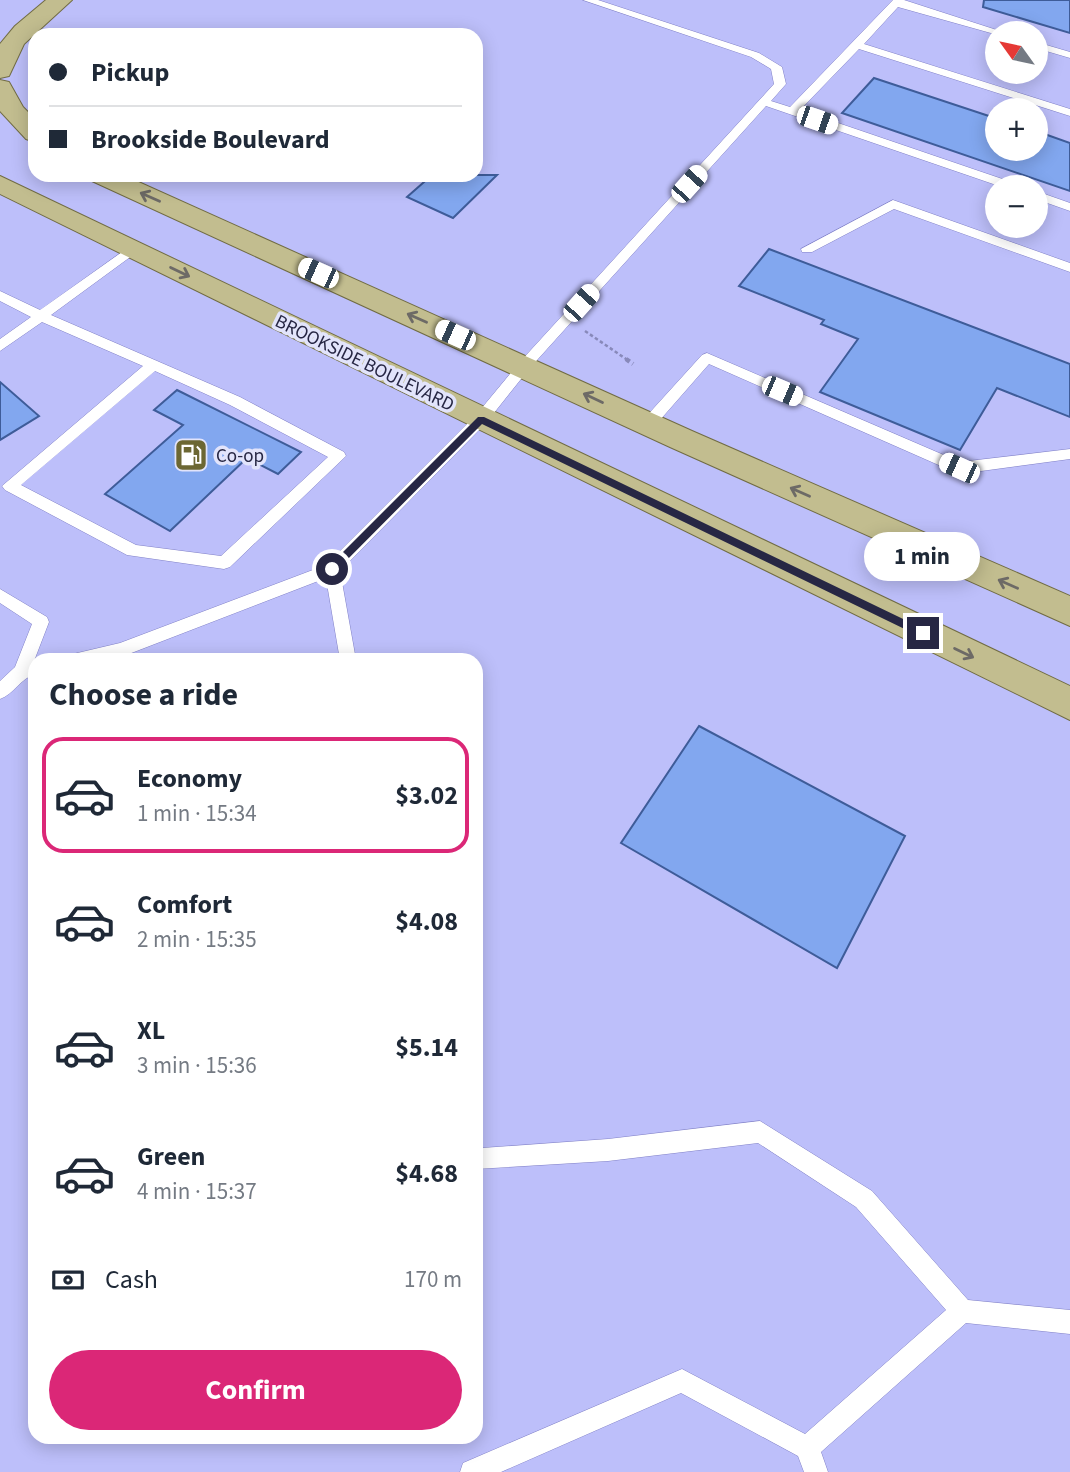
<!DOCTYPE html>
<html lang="en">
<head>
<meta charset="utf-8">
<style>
  body { margin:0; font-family:"Source Sans 3",sans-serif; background:#f6f6f7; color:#1f2937; height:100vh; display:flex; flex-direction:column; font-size:26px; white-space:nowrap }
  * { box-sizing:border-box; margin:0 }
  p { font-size:23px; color:#747a83 }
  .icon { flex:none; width:38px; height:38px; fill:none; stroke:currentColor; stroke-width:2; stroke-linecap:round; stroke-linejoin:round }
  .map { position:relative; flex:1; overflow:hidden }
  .sheet { position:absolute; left:28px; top:653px; width:455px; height:791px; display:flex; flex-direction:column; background:#fff; border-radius:21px; box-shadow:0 4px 18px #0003 }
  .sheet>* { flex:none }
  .top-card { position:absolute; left:28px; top:28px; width:455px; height:154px; border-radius:21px; box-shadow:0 4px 18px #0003; display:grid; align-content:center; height:154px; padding:0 21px; background:#fff }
  .needle { width:46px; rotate:303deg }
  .tools { position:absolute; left:985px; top:21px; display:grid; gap:14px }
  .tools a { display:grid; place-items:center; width:63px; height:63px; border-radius:50%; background:#fff; box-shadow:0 4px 18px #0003; font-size:35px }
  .end { position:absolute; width:32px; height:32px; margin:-16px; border:9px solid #272744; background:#fff; box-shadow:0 0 0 4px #fff }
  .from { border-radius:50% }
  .bubble { position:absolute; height:49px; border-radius:24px; background:#fff; box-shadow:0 4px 18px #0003; font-size:23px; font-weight:700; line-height:49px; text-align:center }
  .car { position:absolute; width:21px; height:42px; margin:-21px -10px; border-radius:9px; box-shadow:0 0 5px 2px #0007; background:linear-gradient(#fff 24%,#345 0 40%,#fff 0 76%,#345 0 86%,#fff 0) }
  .top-card b { display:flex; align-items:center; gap:24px; height:66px; font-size:26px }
  .top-card b+b { border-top:2px solid #e0e1e3 }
  .top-card i { width:18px; height:18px; background:#1f2937 }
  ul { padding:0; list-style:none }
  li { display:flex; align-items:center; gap:21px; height:116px; margin:0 14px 10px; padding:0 7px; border:4px solid transparent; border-radius:21px }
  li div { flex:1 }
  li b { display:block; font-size:26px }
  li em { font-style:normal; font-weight:700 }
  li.current { border-color:#db2777 }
  li>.icon { width:63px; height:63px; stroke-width:1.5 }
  h2 { padding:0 21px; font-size:32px; line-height:84px }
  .pay { display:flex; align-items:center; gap:18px; height:77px; padding:0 21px; font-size:26px }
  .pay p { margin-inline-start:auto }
  .button { display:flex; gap:14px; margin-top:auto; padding:14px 21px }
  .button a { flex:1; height:80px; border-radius:42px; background:#db2777; color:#fff; font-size:28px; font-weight:700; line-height:80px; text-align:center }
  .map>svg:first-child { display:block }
  .building { fill:#82a7ef; stroke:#3e5c99; stroke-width:2 }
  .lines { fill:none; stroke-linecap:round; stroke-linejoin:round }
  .service-casing { stroke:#8181c7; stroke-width:1 }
  .primary-casing { stroke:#716c44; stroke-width:2 }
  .path-far1 { stroke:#8889ba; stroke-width:2.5; stroke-dasharray:3.5 2.5; stroke-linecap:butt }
  .path { stroke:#8889ba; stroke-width:4.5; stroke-dasharray:4.5 3.5; stroke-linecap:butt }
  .service { fill:#fff; fill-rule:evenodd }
  .primary { fill:#c2bd8f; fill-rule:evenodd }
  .oneway { stroke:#6d6a66 }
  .route { fill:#272744 }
  .labels { text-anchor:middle; stroke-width:7; stroke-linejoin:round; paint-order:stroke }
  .street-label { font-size:19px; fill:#272744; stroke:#e2e4fb }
  .poi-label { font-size:19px; fill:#272744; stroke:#e2e4fb; text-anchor:start }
</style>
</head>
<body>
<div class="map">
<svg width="1070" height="1472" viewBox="0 0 1070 1472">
  <rect width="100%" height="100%" fill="#bdbffa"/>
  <path class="building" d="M984 0H1070V33L983 7Z
    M874 78 998 119V149H1036V131L1070 143V191L842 113Z
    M432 175H497L453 218 407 197Z
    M769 249 1070 364V417L997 388 960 450 820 392 858 339 821 324 824 320 739 286Z
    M0 382 39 416 0 440Z
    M177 390 301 452 278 474 247 458 170 531 105 494 183 425 154 410Z
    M699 726 905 836 837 968 621 843Z"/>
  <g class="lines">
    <defs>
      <path id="service" d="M583 0H598L759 53 782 67 786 84 771 101 790 107 893 0H904L1006 33 998 35 898 7 864 44 1070 109V116L859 49 800 110 1017 184 1019 187H1002L766 106 529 369 486 423 340 571 356 660H340L326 578 121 657 108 660H67L69 655 120 643 326 565 476 415 519 363 774 84 771 69 751 57Z
        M1036 42 1070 52V58L1036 48Z
        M1036 191 1070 203V211L1036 199Z
        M893 200 1070 263V272L894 209 812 252H802L801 249Z
        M132 245 137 246V252L51 315 240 397 344 452 346 456 230 567 224 569 127 555 5 490 2 486 143 366 42 322 0 351V339L31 317 0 301V291L40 310ZM155 371 230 405 328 457 221 556 136 545 21 485Z
        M707 353 960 462 1070 449V459L959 474 709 364 653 428H643L641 424 643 420 702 355Z
        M0 589 47 617 49 622 34 661 35 674C20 679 14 694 0 699V681L15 667 32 624 0 603Z
        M760 1121 872 1191 968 1300 1070 1310V1334L966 1323 821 1452 828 1472H804L798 1456 681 1393 501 1472H460L463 1463 682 1369 805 1434 946 1310 856 1207 758 1143 608 1161 476 1169V1145L482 1148 608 1139Z"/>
      <path id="primary" d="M46 0H72L24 44 9 76 0 78V44L15 26Z
        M0 80 9 82 23 107 35 119V142L26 139 0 111Z
        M88 175H123L692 431 1070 596V626L670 447 92 181Z
        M0 176 1070 686V720L0 194Z"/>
    </defs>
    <use href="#service" class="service-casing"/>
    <use href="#primary" class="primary-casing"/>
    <path class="path-far1" d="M585 331 629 361"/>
    <path class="path" d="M626 359 633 364"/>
    <use href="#service" class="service"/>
    <use href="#primary" class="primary"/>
  </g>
  <defs><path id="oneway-shaft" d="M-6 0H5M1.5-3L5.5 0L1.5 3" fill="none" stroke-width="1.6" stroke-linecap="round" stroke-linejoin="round" transform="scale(1.75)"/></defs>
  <g class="oneway">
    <use href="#oneway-shaft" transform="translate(150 197) rotate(-156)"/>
    <use href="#oneway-shaft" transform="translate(180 272) rotate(26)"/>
    <use href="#oneway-shaft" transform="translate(417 318) rotate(-156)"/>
    <use href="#oneway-shaft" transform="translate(593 398) rotate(-155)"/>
    <use href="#oneway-shaft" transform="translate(800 492) rotate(-156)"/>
    <use href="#oneway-shaft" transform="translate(1008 584) rotate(-156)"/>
    <use href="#oneway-shaft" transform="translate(964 653) rotate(26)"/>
  </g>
  <path class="route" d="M478 417H484L926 630 928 633 926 636H919L482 424 335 572H328V567Z"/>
  <defs>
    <symbol id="fuel-square" viewBox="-11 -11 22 22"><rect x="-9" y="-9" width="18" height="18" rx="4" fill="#6c6733" stroke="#e2e4fb"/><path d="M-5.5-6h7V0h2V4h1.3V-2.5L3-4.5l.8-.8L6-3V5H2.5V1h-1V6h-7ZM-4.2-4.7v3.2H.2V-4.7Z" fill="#fff"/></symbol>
  </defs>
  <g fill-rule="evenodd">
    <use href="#fuel-square" x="172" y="436" width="38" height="38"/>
  </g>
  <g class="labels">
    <g class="street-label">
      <text transform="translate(365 362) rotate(26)" y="7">BROOKSIDE BOULEVARD</text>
    </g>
    <g class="poi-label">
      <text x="216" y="462">Co-op</text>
    </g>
  </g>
</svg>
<div class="tools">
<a><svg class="needle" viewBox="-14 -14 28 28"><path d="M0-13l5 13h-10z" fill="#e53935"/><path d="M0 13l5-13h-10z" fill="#747a83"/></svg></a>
<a>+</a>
<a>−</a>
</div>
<i class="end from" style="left:332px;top:569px"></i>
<i class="end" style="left:923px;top:633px"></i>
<div class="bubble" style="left:864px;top:532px;width:116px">1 min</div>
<i class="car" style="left:817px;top:120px;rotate:109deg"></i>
<i class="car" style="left:689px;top:184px;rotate:42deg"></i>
<i class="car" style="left:318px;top:273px;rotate:294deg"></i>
<i class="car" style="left:581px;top:303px;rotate:42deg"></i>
<i class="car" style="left:455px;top:335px;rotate:294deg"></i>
<i class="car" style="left:782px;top:391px;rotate:113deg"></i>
<i class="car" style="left:959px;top:468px;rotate:294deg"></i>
<div class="top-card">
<b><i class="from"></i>Pickup</b>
<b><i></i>Brookside Boulevard</b>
</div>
<section class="sheet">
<h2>Choose a ride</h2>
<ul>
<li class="current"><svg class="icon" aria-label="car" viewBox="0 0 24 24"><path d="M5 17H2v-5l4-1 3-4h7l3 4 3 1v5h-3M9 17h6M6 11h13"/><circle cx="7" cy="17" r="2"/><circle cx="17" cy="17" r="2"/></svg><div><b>Economy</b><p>1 min · 15:34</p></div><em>$3.02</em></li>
<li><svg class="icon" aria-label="car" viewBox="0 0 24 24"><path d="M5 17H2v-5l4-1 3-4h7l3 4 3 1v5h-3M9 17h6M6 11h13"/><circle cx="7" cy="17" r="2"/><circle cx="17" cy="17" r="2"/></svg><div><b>Comfort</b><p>2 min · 15:35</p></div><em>$4.08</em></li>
<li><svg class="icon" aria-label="car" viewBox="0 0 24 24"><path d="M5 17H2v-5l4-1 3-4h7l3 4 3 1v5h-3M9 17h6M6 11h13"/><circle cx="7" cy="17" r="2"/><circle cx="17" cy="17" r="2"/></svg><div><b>XL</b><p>3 min · 15:36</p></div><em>$5.14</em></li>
<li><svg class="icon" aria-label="car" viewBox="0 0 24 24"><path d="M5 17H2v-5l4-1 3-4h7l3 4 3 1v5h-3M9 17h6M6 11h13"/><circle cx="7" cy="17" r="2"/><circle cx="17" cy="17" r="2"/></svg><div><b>Green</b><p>4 min · 15:37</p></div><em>$4.68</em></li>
</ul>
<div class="pay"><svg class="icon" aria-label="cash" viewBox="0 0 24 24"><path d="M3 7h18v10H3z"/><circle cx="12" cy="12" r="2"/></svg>Cash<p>170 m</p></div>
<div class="button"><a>Confirm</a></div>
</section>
</div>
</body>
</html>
